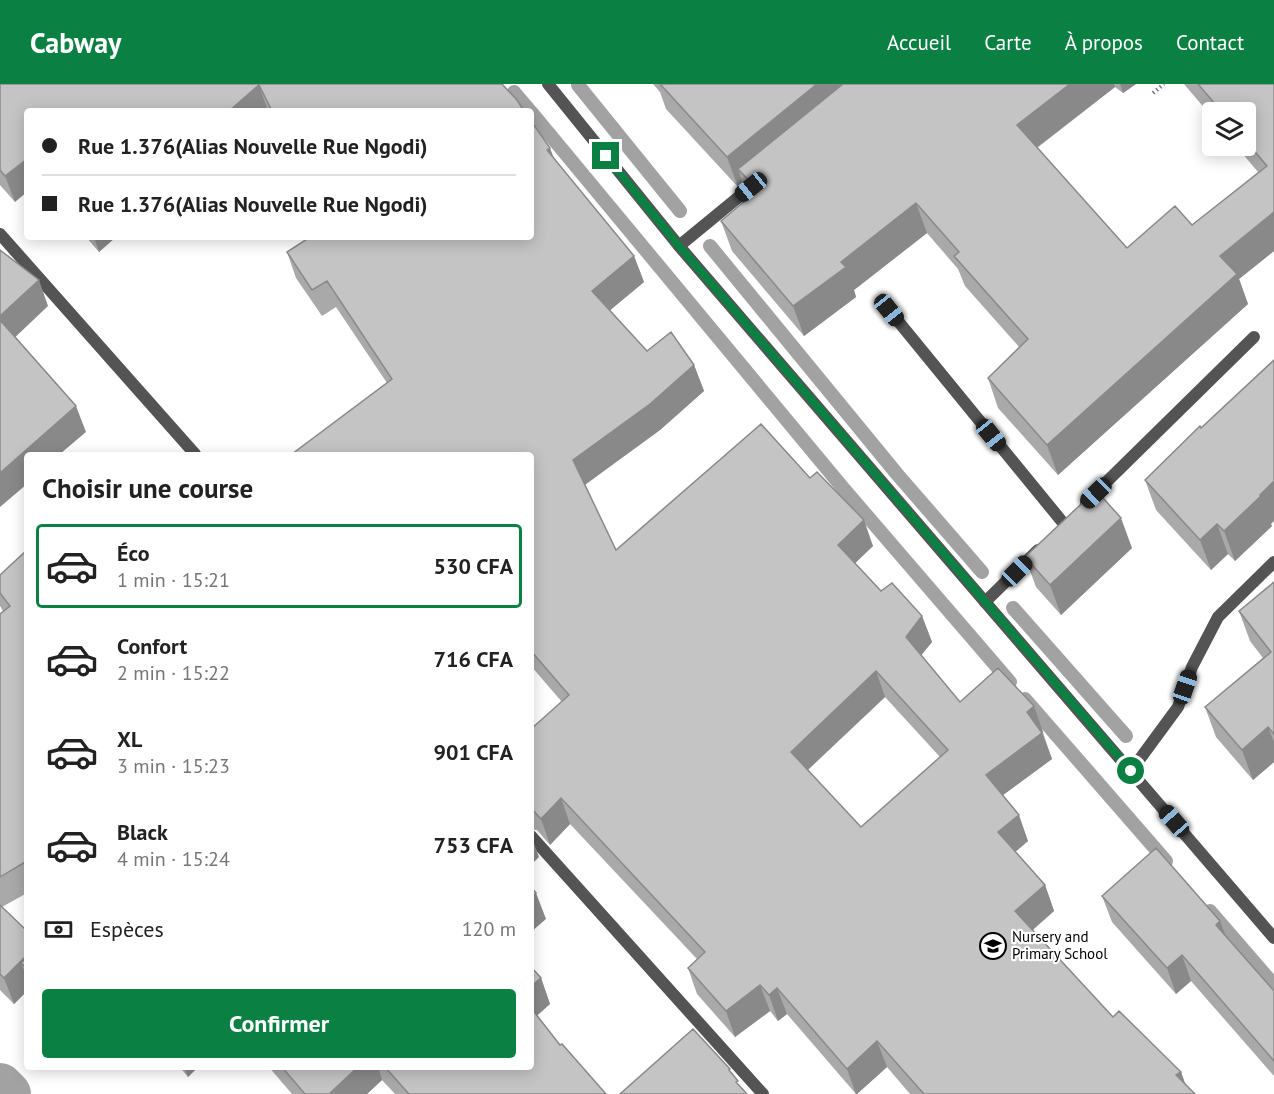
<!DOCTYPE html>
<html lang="fr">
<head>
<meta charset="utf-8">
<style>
  body { margin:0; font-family:"PT Sans",sans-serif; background:#f2f2f2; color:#222; height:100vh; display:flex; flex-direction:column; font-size:22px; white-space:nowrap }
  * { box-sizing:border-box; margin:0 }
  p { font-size:20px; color:#767676 }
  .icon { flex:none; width:33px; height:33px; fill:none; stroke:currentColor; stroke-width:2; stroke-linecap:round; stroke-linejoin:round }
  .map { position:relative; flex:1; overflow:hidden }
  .details { position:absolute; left:24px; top:368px; width:510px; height:618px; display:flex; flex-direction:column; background:#fff; border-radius:6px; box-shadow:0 3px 15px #0003 }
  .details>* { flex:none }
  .banner { position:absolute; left:24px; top:24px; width:510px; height:132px; border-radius:6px; box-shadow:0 3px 15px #0003; display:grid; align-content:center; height:132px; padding:0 18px; background:#fff }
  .controls { position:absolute; left:1202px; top:18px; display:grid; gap:12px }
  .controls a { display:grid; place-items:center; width:54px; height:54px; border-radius:6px; background:#fff; box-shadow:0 3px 15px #0003; font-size:30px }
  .end { position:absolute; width:27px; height:27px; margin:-14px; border:8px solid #0b8043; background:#fff; box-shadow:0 0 0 3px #fff }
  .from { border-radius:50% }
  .car { position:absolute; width:18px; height:36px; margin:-18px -9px; border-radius:8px; box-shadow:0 0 4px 2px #0007; background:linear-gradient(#222 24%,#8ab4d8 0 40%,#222 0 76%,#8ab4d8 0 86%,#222 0) }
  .banner b { display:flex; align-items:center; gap:21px; height:57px; font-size:22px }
  .banner b+b { border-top:2px solid #e0e0e0 }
  .banner i { width:15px; height:15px; background:#222 }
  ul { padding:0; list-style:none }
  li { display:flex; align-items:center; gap:18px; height:84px; margin:0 12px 9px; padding:0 6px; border:3px solid transparent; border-radius:6px }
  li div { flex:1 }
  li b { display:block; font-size:22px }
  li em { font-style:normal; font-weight:700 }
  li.on { border-color:#0b8043 }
  li>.icon { width:54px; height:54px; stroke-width:1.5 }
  h2 { padding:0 18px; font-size:27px; line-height:72px }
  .pay { display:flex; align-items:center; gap:15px; height:66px; padding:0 18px; font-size:22px }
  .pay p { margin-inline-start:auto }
  .action { display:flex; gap:12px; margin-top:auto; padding:12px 18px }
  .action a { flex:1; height:69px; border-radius:6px; background:#0b8043; color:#fff; font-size:24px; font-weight:700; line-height:69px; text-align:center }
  header { display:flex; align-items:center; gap:36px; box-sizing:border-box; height:84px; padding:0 30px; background:#0b8043; color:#fff }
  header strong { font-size:28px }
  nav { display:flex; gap:33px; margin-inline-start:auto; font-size:21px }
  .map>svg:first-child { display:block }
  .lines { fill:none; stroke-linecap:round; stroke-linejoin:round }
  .stream { stroke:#a2a2a2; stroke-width:14 }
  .canal { stroke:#a2a2a2; stroke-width:46 }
  .path { stroke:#767676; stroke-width:4; stroke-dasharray:1.5 3; stroke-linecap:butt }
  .lane { stroke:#545454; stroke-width:12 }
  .street { stroke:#545454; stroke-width:12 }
  .wall { fill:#a9a9a9; fill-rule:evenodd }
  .shaded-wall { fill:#898989 }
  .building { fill:#c4c4c4; stroke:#898989; stroke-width:1.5; fill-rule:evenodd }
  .route { stroke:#0b8043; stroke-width:8 }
  .labels { text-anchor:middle; stroke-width:4.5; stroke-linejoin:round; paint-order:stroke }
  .poi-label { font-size:15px; fill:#000; stroke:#fff; text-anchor:start }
</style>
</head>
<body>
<header>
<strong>Cabway</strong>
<nav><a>Accueil</a><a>Carte</a><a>À propos</a><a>Contact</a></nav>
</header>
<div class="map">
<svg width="1274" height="1010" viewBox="0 0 1274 1010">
  <rect width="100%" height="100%" fill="#fff"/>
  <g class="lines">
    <path class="stream" d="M578 1 680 127
      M514 8 530 27
      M531 28 843 404 1010 598
      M710 162 897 390 982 488
      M1013 524 1126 652
      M1025 615 1166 777
      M1210 827 1274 901"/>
    <path class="canal" d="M0 1002 8 1010"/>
    <path class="path" d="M1153 9 1164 0"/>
    <path class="lane" d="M679 162 757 98
      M889 226 1064 440
      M1086 418 1254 253
      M985 518 1038 466
      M1131 687 1178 623 1192 583 1218 533 1274 478"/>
    <path class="street" d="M548 0 679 162 1274 854
      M0 150 195 370
      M531 752 763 1010"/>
  </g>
  <path class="wall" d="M0 0H502L524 27H27L15 118 0 101Z
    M653 0H1136L1123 9 1115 3 1037 64 1127 164 1192 141 1258 88 1236 62H1245V28H1212V33L1184 0H1274V167L1239 195 1248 220 1058 391 998 324 988 294 1019 263 965 202 958 185 927 149 854 206 856 213 804 252 732 167 721 137 749 114 743 99 738 103 666 25 660 8Z
    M554 74 634 172 644 198 610 226 647 267 694 281 704 307 660 346 585 401 616 466 810 394 873 462 855 479 881 507 922 532 932 558 921 571 960 618 1034 622 1052 675 1003 711 1028 757 1015 768 1045 801 1054 827 1033 846 1113 933 1181 988 1185 1000 1195 1010H910L887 983 857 1010H856L787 930 778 937 770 927 735 953 697 910 688 884 697 875 570 740 550 761 537 746 531 745V645L562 618 531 582V370L387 299 336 223 322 232 296 194 287 168ZM885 613 940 673 861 743 808 686Z
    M86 153H116L99 168Z
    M1201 344 1272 442 1235 477 1228 470 1211 486 1156 426 1145 396Z
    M27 458V809L2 823 27 847V907L14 920 0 906V530L3 527 0 522V491L26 467 24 460Z
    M1132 464 1061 531 1036 503 1025 473Z
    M1274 498V678L1253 696 1216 653 1205 623 1263 574 1250 557 1239 527Z
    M1102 812 1225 851 1274 907V992L1191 897 1176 910 1112 838Z
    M541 894 550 920 537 931 560 961 606 1010H395L382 996 367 1010H292L268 982H531Z
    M179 982H199L188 993Z"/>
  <path class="shaded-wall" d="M817 0H864L738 85 743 99 738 103 727 73Z
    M1070 0H1114L1115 3 1027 71 1017 41Z
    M1120 0H1136L1123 9Z
    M259 1 268 27H229Z
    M550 64 560 90 547 66Z
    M27 75V108L15 118 5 92Z
    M916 119 927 149 854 206 856 213 804 252 793 222 841 178Z
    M1274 128V167L1239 195 1248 220 1058 391 1047 361 1220 172Z
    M94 153H116L99 168Z
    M634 172 644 198 602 233 592 207Z
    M39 196 48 222 8 260 0 239V232Z
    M694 281 704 307 660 346 583 402 573 376Z
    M76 322 86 348 60 370H27V400L0 423V389Z
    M1274 397V437L1271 440 1272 442 1235 477 1224 447Z
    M1121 434 1132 464 1061 531 1050 501Z
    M864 436 873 462 847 487 838 461Z
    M1217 440 1228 470 1211 486 1200 456Z
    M922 532 932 558 915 579 906 553Z
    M876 587 885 613 800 693 791 668Z
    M1034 622 1043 648 1040 651 1042 649 1052 675 995 717 986 691 1027 628Z
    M1268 643 1274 658V678L1253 696 1242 666Z
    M561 714 570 740 550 761 541 735Z
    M1019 731 1028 757 1008 774 998 748Z
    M531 751 539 773 531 781Z
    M1045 801 1054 827 1024 853 1015 827Z
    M536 809 546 835 531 848V813Z
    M1220 837 1230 863 1216 841Z
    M27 871V884L21 879 27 894V907L14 920 4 894Z
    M1182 871 1191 897 1176 910 1167 884Z
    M541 894 550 920 531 937V902Z
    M760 901 770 927 735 953 726 927Z
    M777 904 787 930 778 937 769 911Z
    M877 957 887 983 857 1010H856L847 985Z
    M184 982H199L188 993Z
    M359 982H378L382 996 367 1010H329Z
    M1181 988 1189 1010 1176 991Z"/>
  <path class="building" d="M0 0H502L517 16 524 27H272L259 1 229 27H27V75L5 92 0 86Z
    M660 0H817L727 73Z
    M843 0H1070L1017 41 1127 164 1175 122 1192 141 1267 82 1245 56V28H1222L1198 0H1274V128L1220 172 1237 190 1047 361 988 294 1028 255 954 172 959 168 916 119 841 178 846 183 793 222 721 137 758 106 738 85Z
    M531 37 550 64 547 66 634 172 592 207 647 267 671 248 694 281 650 320 573 376 616 466 761 340 810 394 817 388 864 436 838 461 881 507 892 499 922 532 906 553 960 618 998 584 1034 622 1027 628 1042 649 986 691 1019 731 998 748 1045 801 1015 827 1113 933 1119 927 1181 988 1176 991 1195 1010H924L877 957 847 985 777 904 769 911 760 901 726 927 688 884 705 868 561 714 541 735 531 724V645L569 611 531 567V370H292L392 295 327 197 312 206 287 168 310 153H531ZM876 587 948 666 861 743 791 668Z
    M0 166 39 196 0 232Z
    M0 236 76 322 0 389Z
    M1274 276V397L1260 411 1261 412 1224 447 1217 440 1200 456 1145 396 1200 342 1201 344Z
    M1096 406 1121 434 1050 501 1025 473Z
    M27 466V777L0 793V530L10 522 0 509V491Z
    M1274 498V650L1268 643 1242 666 1205 623 1271 568 1239 527Z
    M1156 764 1220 837 1216 841 1274 907V977L1182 871 1167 884 1102 812Z
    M531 803 536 809 531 813Z
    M0 821 27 847V871L4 894 0 890Z
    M27 873V884L21 879Z
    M531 883 541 894 531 902Z
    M531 924 560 961 562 960 606 1010H409L384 982H531Z
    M693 945 730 985 729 986 738 997 736 998 747 1010H620Z
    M281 982H359L329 1010H305Z"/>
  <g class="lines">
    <path class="route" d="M606 72 679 162 1131 687"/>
  </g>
  <defs>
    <symbol id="school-ring" viewBox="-11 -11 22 22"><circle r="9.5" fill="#fff" stroke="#000" stroke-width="1.5"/><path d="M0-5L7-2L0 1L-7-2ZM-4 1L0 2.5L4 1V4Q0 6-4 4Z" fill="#000"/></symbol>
  </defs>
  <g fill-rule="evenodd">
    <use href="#school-ring" x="978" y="847" width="30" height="30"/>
  </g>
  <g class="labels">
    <g class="poi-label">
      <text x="1012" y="858">Nursery and<tspan x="1012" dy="17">Primary School</tspan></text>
    </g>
  </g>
</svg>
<div class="controls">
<a><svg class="icon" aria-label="layers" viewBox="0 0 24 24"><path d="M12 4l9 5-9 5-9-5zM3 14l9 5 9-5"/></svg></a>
</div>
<i class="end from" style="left:1131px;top:687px"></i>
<i class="end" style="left:606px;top:72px"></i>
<i class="car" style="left:751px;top:103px;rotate:231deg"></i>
<i class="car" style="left:889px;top:226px;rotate:141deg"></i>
<i class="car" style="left:991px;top:351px;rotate:141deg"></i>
<i class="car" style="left:1096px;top:409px;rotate:226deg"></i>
<i class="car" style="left:1017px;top:487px;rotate:45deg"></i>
<i class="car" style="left:1185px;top:603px;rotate:19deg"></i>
<i class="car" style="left:1174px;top:737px;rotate:319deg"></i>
<div class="banner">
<b><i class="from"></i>Rue 1.376(Alias Nouvelle Rue Ngodi)</b>
<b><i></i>Rue 1.376(Alias Nouvelle Rue Ngodi)</b>
</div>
<section class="details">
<h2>Choisir une course</h2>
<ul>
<li class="on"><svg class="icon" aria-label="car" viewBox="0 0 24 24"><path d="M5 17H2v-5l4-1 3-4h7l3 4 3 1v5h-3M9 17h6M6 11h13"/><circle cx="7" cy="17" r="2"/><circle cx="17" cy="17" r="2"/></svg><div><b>Éco</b><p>1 min · 15:21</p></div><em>530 CFA</em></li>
<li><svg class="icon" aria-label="car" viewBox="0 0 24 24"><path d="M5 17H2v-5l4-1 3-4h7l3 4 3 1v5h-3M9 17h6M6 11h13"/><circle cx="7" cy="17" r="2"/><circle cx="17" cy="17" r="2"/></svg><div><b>Confort</b><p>2 min · 15:22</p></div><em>716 CFA</em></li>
<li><svg class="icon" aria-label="car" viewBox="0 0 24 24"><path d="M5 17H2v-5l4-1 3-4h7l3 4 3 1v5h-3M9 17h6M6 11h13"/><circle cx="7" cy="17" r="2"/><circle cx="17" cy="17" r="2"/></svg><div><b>XL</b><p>3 min · 15:23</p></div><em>901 CFA</em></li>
<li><svg class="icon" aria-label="car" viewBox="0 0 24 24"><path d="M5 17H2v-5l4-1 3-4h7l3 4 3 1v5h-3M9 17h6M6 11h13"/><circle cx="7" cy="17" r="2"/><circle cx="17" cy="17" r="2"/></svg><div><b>Black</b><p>4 min · 15:24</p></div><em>753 CFA</em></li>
</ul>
<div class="pay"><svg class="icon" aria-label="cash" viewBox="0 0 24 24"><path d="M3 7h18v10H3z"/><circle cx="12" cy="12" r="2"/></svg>Espèces<p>120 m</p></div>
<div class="action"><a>Confirmer</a></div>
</section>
</div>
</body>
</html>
